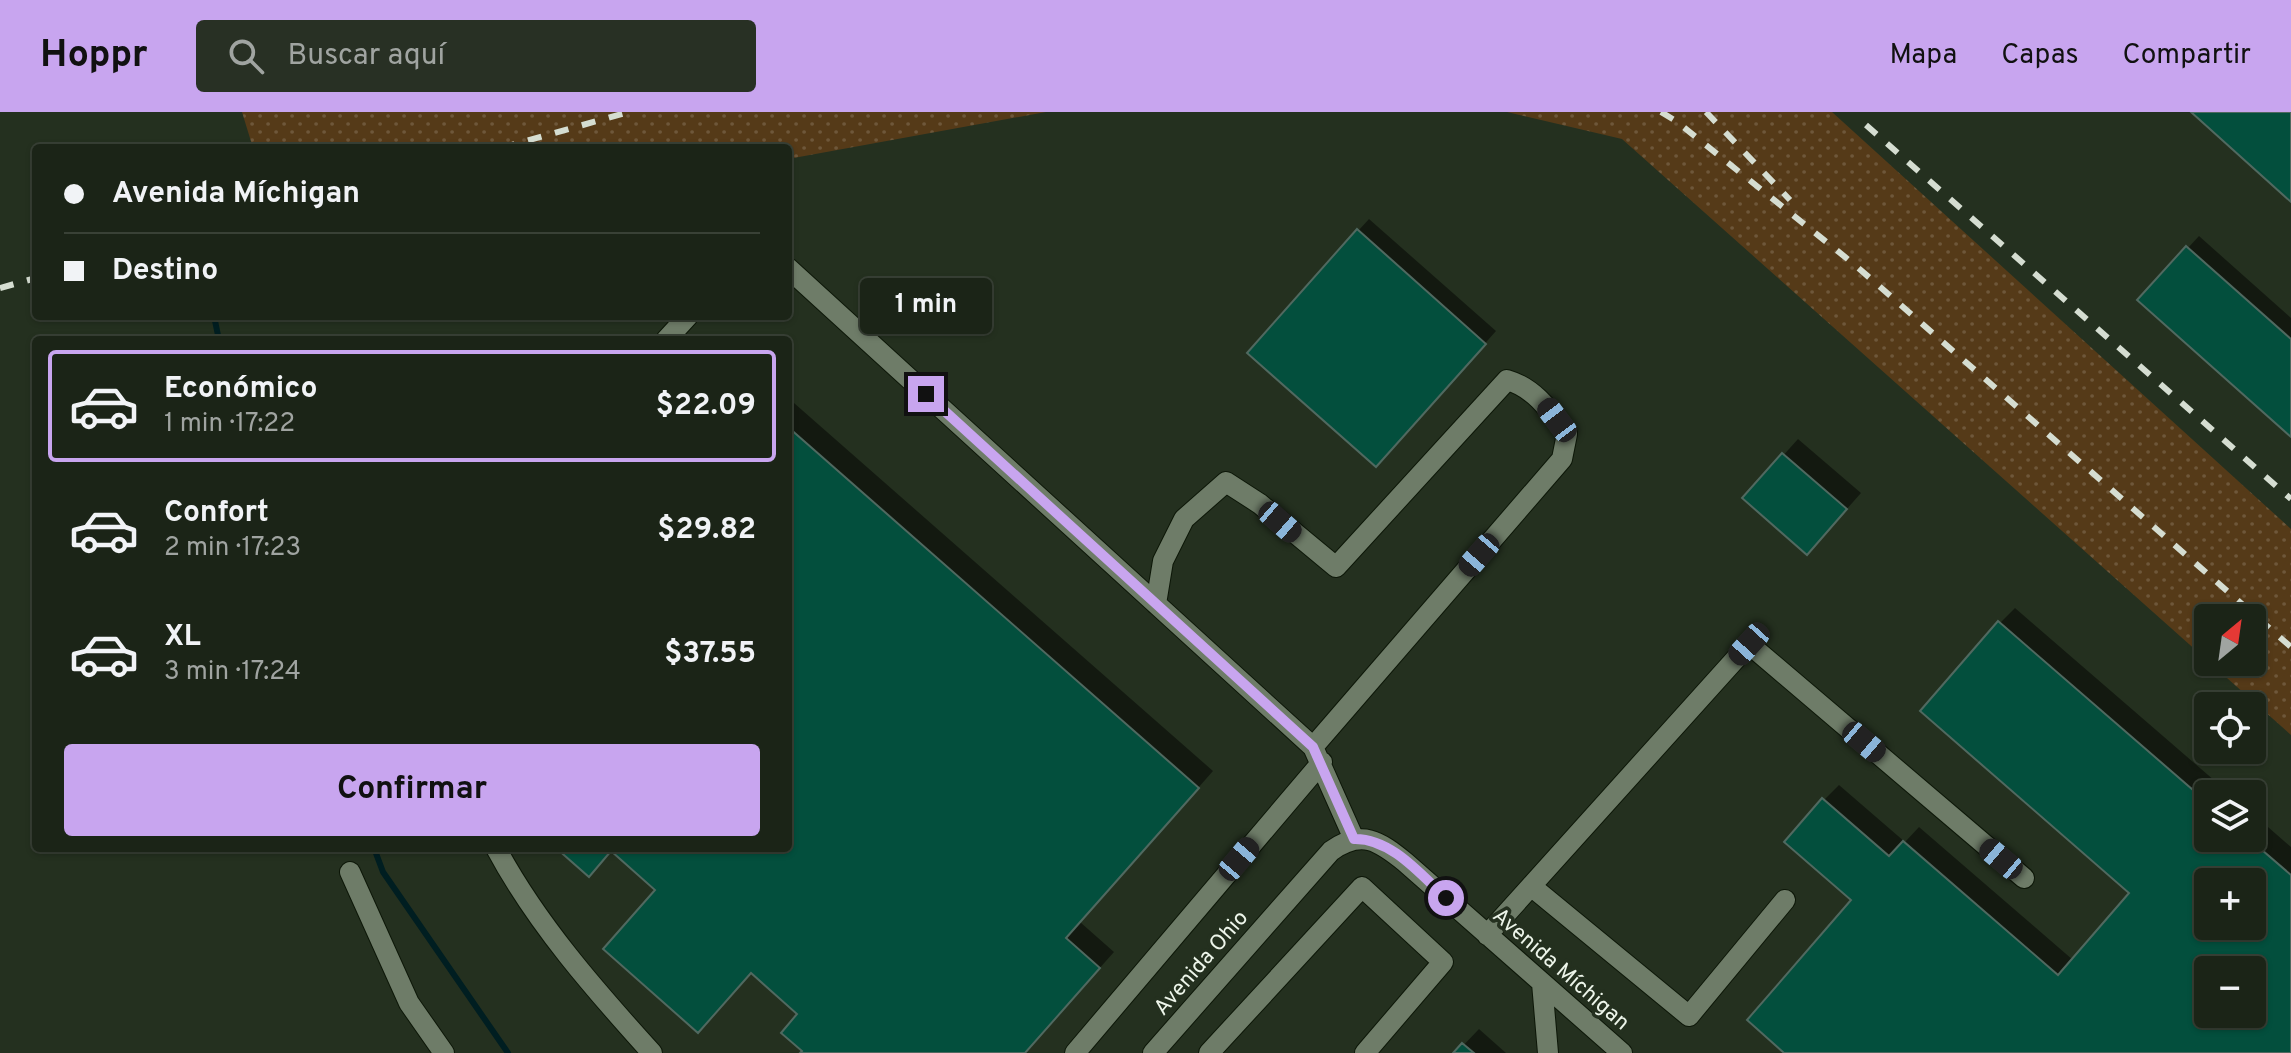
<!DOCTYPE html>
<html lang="es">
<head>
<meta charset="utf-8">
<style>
  body { margin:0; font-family:Overpass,sans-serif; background:#283024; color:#f1f3f6; height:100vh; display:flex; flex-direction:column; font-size:30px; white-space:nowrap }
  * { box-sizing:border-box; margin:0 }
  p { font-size:26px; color:#a0a4a1 }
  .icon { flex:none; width:44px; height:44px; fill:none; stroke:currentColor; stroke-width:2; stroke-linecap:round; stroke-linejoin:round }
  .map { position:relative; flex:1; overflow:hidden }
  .sheet { position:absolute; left:32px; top:224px; width:760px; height:516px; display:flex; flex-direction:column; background:#1b2417; border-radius:8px; box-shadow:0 2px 6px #0004,0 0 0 2px #394136 }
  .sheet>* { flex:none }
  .hud { position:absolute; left:32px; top:32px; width:760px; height:176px; border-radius:8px; box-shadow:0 2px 6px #0004,0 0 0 2px #394136; display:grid; align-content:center; height:176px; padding:0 32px; background:#1b2417 }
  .needle { width:52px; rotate:29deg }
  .buttons { position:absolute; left:2194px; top:492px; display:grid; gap:16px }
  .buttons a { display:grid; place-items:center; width:72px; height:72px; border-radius:8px; background:#1b2417; box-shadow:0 2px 6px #0004,0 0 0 2px #394136; font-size:40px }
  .end { position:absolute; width:36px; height:36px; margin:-18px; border:10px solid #c8a5ef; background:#111; box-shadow:0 0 0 4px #111 }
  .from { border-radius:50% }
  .bubble { position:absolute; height:56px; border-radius:8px; background:#1b2417; box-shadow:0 2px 6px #0004,0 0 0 2px #394136; font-size:26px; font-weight:700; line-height:56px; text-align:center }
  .car { position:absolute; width:24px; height:48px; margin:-24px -12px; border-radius:10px; box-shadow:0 0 6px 2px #0007; background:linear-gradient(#222 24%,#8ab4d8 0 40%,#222 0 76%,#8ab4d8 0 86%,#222 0) }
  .hud b { display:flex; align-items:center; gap:28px; height:76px; font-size:30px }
  .hud b+b { border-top:2px solid #394136 }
  .hud i { width:20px; height:20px; background:#f1f3f6 }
  ul { padding:14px 0 0; list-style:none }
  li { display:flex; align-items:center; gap:24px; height:112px; margin:0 16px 12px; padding:0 16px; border:4px solid transparent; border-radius:8px }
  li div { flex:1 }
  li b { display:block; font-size:30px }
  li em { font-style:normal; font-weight:700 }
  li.active { border-color:#c8a5ef }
  li>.icon { width:72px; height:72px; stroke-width:1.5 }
  .action { display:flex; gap:16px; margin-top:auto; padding:16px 32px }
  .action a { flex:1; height:92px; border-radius:8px; background:#c8a5ef; color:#111; font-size:32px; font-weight:700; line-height:92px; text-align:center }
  header { display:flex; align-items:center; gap:48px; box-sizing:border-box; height:112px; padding:0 40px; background:#c8a5ef; color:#111 }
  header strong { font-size:38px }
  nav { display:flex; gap:44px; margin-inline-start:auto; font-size:28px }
  .search { width:560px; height:72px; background:#283024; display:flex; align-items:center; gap:20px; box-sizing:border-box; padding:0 28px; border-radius:8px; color:#a0a4a1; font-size:30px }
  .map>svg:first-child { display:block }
  .grass { fill:url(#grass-dots) }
  .shadow { fill:#0007; fill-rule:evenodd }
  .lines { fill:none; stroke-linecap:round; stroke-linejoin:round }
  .stream { stroke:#001e21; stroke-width:6 }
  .building { fill:#034f3d; stroke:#506960; stroke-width:2; fill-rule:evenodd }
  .minor-casing { stroke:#0d1708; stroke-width:22 }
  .minor { stroke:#6e7c68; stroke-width:20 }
  .rail { stroke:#d5ddd1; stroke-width:6; stroke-dasharray:14 14; stroke-linecap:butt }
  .route { stroke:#c8a5ef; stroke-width:10 }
  .labels { text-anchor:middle; stroke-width:7; stroke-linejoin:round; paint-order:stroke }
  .street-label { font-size:22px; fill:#edf5ea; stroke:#24301f }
</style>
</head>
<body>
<header>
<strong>Hoppr</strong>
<div class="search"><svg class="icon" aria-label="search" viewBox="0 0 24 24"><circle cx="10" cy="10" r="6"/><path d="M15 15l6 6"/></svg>Buscar aquí</div>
<nav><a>Mapa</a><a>Capas</a><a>Compartir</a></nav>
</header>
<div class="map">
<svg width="2291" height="941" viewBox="0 0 2291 941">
  <defs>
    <pattern id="grass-dots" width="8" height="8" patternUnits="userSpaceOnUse" patternTransform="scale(2)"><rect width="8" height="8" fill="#553a18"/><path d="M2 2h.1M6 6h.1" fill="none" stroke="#6e573a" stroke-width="1.8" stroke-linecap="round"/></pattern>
  </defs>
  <rect width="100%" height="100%" fill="#24301f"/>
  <path class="grass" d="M242 0H1046L788 47V36H253Z
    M1507 0H1832L2291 417V623L2209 550H2252V506H2208V549L1622 27Z"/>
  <path class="shadow" d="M1369 107 1496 219 1388 341 1358 119Z
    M2199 124 2291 206V322L2140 188Z
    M794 291 1213 659 1080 810 1114 840 1024 941H802L800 902 612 737 559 736H788V297Z
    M1798 327 1861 381 1822 425 1745 386Z
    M2015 496 2230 682H2208V726H2252V701L2291 735V941H1787L1854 788 1824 688 1839 673 1905 730 1919 715 2073 848 2132 781 2000 511ZM2208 770H2252V814H2208ZM2208 858H2252V902H2208Z
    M1479 917 1506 941H1456Z"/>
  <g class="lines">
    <path class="stream" d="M214 204 219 228
      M374 736 383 760 508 941"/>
  </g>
  <path class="building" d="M2191 0H2291V90Z
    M1357 117 1486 232 1376 355 1247 241Z
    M2186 134 2291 227V325L2137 188Z
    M788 315 1199 676 1066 826 1100 856 1025 941H800L802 939 781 921 797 902 751 861 698 921 603 837 655 778 611 739 589 765 556 736H788Z
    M1782 341 1847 397 1807 443 1742 386Z
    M1998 509 2208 691V726H2248L2291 763V941H1784L1747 908 1851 788 1784 730 1822 686 1889 744 1903 729 2058 863 2129 781 1920 599ZM2208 770H2252V814H2208ZM2208 858H2252V902H2208Z
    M1462 931 1474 941H1453Z"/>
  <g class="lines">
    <defs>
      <path id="minor" d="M788 156 1313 635 1354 727
        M666 228 688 204
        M1156 492 1163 449 1184 407 1226 370 1260 392 1336 455 1507 268C1535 276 1550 299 1567 322L1562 347 1313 635
        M496 736C536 811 595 878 652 941
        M350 760 409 891 444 941
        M1531 774 1689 904 1785 788
        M1487 823 1749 532 2024 766
        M1542 871 1548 941
        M1075 941 1322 650
        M1153 941 1331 739C1362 717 1379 729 1405 750L1622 941
        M1209 941 1362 775 1443 850 1365 941"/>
    </defs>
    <use href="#minor" class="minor-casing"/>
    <use href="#minor" class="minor"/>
    <path class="rail" d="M1661 0 1676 9 1855 153 2291 535
      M1706 0 1790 88
      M1866 13 2291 387
      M501 36 629 0
      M0 176 36 166"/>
  </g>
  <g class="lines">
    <path class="route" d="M926 282 1313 635 1354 727C1391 726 1421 763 1446 786"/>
  </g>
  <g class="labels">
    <g class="street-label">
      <text transform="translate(1200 850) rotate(-49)" y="8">Avenida Ohio</text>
      <text transform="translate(1562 856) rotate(41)" y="8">Avenida Míchigan</text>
    </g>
  </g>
</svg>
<div class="buttons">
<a><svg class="needle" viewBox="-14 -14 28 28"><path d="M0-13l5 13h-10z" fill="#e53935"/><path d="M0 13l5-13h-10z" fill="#a0a4a1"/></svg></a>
<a><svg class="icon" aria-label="locate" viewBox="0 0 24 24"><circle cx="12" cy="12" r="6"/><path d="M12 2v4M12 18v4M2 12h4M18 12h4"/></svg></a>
<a><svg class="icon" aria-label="layers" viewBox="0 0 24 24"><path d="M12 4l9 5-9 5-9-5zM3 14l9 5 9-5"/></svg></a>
<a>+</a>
<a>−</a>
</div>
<i class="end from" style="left:1446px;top:786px"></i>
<i class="end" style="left:926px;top:282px"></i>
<div class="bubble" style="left:860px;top:166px;width:132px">1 min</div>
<i class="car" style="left:1557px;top:308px;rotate:323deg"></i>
<i class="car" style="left:1280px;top:410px;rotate:131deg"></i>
<i class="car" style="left:1479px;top:443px;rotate:221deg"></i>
<i class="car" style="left:1749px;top:532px;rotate:222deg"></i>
<i class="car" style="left:1864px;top:630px;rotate:130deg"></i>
<i class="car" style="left:1239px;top:747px;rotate:40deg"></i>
<i class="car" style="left:2001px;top:747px;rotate:310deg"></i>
<div class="hud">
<b><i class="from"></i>Avenida Míchigan</b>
<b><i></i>Destino</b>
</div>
<section class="sheet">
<ul>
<li class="active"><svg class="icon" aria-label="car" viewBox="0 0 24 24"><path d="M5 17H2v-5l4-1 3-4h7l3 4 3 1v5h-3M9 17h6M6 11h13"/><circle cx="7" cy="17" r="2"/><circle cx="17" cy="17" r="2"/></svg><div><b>Económico</b><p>1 min · 17:22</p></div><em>$22.09</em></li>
<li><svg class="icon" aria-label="car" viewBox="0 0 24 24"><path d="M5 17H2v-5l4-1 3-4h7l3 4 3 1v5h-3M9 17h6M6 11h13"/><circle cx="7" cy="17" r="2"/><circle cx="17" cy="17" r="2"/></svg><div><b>Confort</b><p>2 min · 17:23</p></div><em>$29.82</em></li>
<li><svg class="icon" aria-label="car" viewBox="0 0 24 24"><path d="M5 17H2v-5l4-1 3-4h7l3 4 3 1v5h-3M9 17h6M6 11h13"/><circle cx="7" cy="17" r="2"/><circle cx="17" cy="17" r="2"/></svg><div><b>XL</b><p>3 min · 17:24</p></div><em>$37.55</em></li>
</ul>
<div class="action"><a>Confirmar</a></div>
</section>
</div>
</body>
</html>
